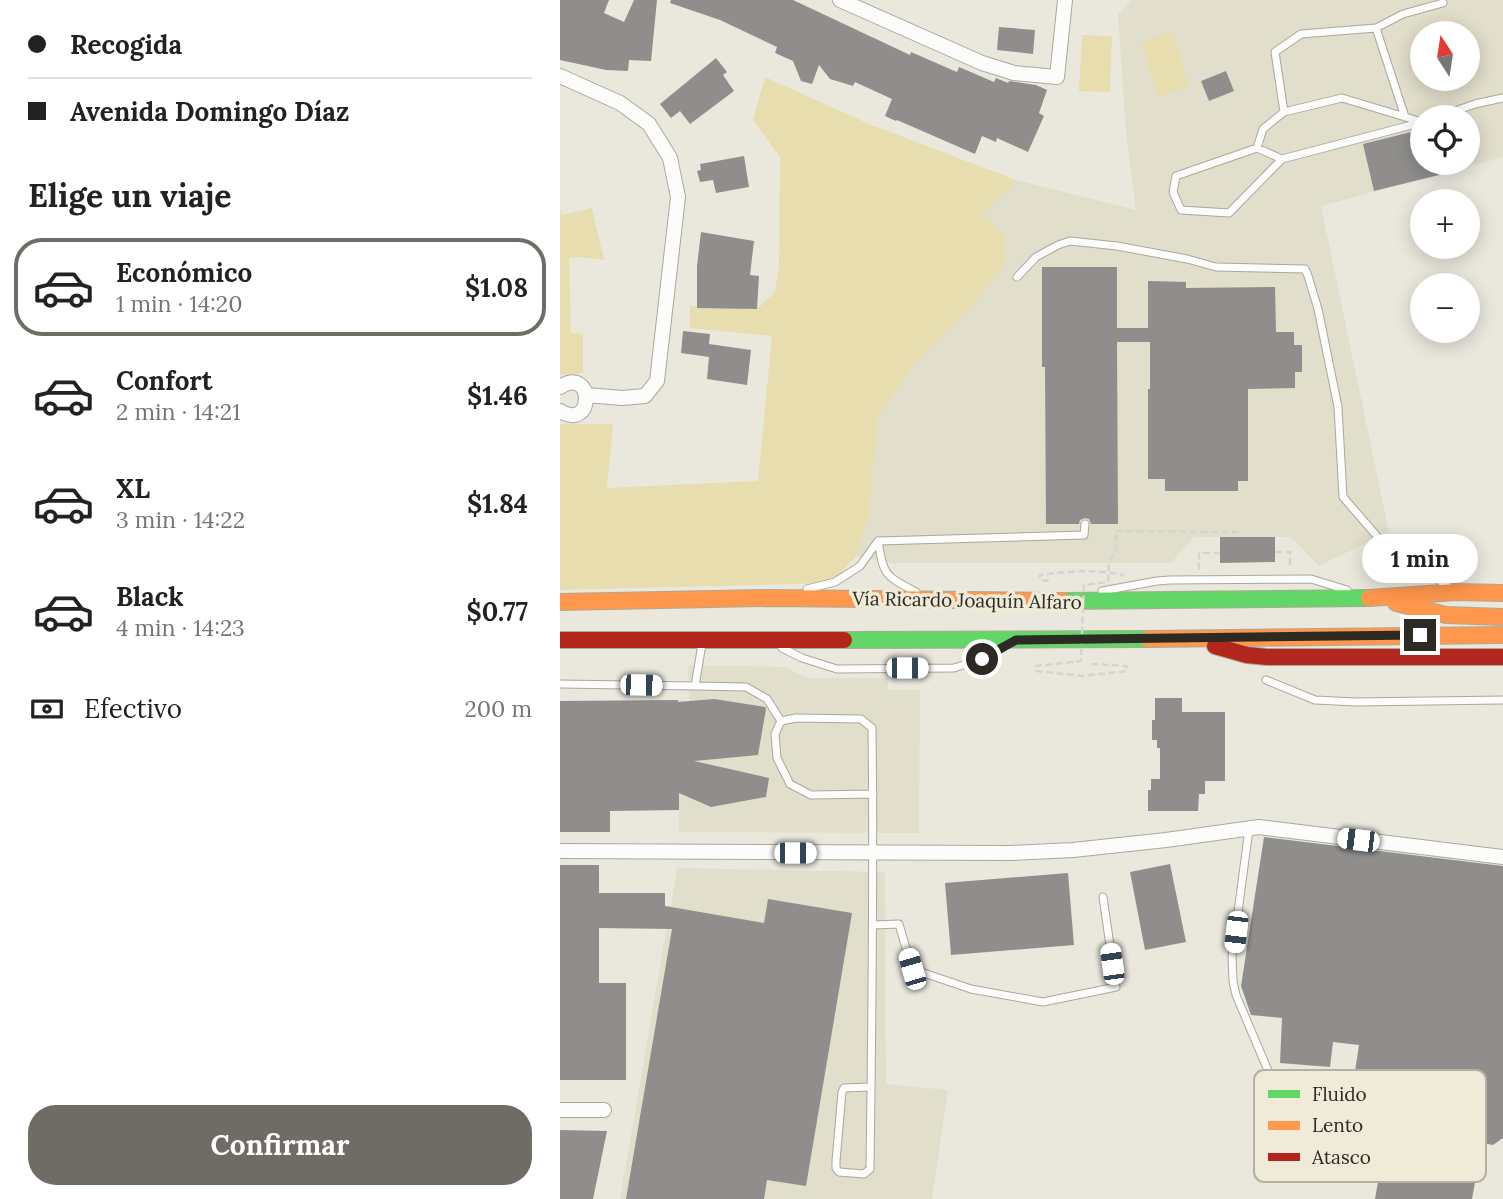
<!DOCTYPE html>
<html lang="es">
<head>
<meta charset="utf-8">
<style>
  body { margin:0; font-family:Lora,serif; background:#f2f2f2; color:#222; height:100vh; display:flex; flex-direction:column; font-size:26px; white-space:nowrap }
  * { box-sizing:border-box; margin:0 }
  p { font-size:23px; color:#767676 }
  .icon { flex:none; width:38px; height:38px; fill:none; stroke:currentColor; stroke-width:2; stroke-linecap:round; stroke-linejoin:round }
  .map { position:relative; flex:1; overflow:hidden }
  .details { display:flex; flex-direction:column; background:#fff; width:560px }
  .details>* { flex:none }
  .top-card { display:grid; align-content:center; height:154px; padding:0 28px; background:#fff }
  .needle { width:46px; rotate:348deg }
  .buttons { position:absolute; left:850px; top:21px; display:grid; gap:14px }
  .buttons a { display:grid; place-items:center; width:70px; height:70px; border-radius:50%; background:#fff; box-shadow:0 4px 18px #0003; font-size:35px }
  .end { position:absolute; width:32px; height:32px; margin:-16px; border:9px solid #2c2a23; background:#fff; box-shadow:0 0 0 4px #fff }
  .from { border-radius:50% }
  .bubble { position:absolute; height:49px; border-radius:24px; background:#fff; box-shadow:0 4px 18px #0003; font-size:23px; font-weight:800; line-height:49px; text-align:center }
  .car { position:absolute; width:21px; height:42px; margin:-21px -10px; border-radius:9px; box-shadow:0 0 5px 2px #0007; background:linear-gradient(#fff 24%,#345 0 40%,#fff 0 76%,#345 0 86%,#fff 0) }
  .top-card b { display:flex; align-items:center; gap:24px; height:66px; font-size:26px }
  .top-card b+b { border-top:2px solid #e0e0e0 }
  .top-card i { width:18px; height:18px; background:#222 }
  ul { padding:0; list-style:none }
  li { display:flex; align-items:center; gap:21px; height:98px; margin:0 14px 10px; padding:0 14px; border:4px solid transparent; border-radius:28px }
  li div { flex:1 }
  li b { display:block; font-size:26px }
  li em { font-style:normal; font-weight:800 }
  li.selected { border-color:#6e6c64 }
  li>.icon { width:63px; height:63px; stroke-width:1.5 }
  h2 { padding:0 28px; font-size:32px; line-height:84px }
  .pay { display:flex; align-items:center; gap:18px; height:77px; padding:0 28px; font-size:26px }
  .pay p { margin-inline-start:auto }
  .button { display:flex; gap:14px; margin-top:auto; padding:14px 28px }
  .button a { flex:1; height:80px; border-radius:28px; background:#6e6c64; color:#fff; font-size:28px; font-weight:800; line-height:80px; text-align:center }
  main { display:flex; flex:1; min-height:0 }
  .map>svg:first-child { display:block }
  .built { fill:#e1decb; fill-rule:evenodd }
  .green { fill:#e7ddaf }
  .building { fill:#8f8e8c }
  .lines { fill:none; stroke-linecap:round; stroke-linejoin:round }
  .lane-casing { stroke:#a9a79f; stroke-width:9 }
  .street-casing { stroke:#a9a79f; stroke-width:16 }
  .fast-casing { stroke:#ada996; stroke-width:18 }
  .slow-casing { stroke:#ada996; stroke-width:18 }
  .jam-casing { stroke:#ada996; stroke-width:18 }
  .path { stroke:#d5d4d1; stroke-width:2.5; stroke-dasharray:7 3.5; stroke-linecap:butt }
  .lane { stroke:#fcfcfa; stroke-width:7 }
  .street { stroke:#fcfcfa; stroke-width:14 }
  .fast { stroke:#63d668; stroke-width:16 }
  .slow { stroke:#ff974d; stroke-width:16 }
  .jam { stroke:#b3261e; stroke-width:16 }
  .path-bridge { stroke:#d5d4d1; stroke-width:2.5; stroke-dasharray:7 3.5; stroke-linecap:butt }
  .route { stroke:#2c2a23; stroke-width:9 }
  .labels { text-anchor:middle; stroke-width:7; stroke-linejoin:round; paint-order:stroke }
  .street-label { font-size:19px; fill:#2c2a23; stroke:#efebd8 }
  .key { fill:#efebd8; stroke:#b4b1a2; stroke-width:2 }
  .key-label { font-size:19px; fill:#2c2a23 }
</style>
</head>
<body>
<main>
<section class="details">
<div class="top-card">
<b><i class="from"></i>Recogida</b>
<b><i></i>Avenida Domingo Díaz</b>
</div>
<h2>Elige un viaje</h2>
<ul>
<li class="selected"><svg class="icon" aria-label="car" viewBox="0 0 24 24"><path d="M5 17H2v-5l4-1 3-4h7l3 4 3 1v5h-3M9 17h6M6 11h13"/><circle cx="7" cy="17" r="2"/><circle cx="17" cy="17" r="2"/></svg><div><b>Económico</b><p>1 min · 14:20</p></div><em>$1.08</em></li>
<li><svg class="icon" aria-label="car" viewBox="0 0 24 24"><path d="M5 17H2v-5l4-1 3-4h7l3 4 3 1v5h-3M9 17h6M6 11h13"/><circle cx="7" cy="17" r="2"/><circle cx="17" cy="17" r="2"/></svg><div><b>Confort</b><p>2 min · 14:21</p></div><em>$1.46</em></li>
<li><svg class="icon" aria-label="car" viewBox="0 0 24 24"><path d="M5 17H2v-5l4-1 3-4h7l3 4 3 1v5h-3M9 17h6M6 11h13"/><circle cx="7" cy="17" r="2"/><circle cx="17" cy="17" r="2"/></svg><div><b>XL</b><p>3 min · 14:22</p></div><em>$1.84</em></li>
<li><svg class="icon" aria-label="car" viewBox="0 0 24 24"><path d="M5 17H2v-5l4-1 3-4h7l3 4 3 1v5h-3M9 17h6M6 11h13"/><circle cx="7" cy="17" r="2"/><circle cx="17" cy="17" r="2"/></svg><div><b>Black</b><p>4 min · 14:23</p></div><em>$0.77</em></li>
</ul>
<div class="pay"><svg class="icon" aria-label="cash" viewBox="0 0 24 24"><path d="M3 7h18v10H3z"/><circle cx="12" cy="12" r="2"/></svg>Efectivo<p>200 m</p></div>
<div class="button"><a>Confirmar</a></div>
</section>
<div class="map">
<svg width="943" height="1199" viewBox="0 0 943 1199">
  <rect width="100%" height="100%" fill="#eae8dd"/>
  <path class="built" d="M572 0H943V157L761 206 829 532 759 566 731 537H634L611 563H333L296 556 309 516 318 418 354 364 418 299 422 215 456 180 576 210 566 133 558 15ZM863 33H908V79H863ZM863 117H908V163H863Z
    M128 665 225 667 248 678H328V690H360L359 833 119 832 118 700 129 701Z
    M117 868 325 872 326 1084 388 1090 372 1199H60Z"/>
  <path class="green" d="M612 31 629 86 598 97 582 42Z
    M522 35 552 36 550 92 519 91Z
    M205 77 309 124 456 180 422 215 445 234V262L418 299 354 364 318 418 309 516 296 556 278 576 257 583 236 584 0 590V424H53L47 488 198 481 212 336 130 328V306L197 309 215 292 219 265 220 157 193 120Z
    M32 208 44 260 20 257 9 258 11 333 23 334V373L0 375V210L2 215Z"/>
  <path class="building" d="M0 0H49L44 13 64 22 74 0H97L91 61 69 60 68 71 46 70 0 60Z
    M111 0H233L350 55 351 52 397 72 399 67 434 82 436 78 448 83 449 81 476 85 487 90 479 113 484 116 468 152 437 138 436 142 422 136 415 154 337 120 336 121 325 116 332 99 295 82 293 86 270 79 259 65 252 84 241 81 233 61 215 53 217 47 160 20 110 3Z
    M439 27 475 30 473 54 437 50Z
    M156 58 167 72 163 75 174 91 130 124 120 111 111 118 100 104Z
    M666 71 674 91 649 101 641 81Z
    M863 129V163H876L879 175 814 191 803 144Z
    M184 156 189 187 156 193 153 180 140 182 137 171 141 170 140 164Z
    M141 232 194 241 190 275 199 276 197 309 137 308V266Z
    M482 267H557V328H588V281L626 282V288L715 287 716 332H734V345H742V372H735V388L688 389V481H678V491H605V479H588V389H590V342H557L558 524H531L529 519 525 518 520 520 519 524H486L485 367H482Z
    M123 331 150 334 149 344 191 350 187 385 147 379 149 357 121 353Z
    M660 537H715V562L660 563Z
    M595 698H622V712H665V781H645V794H639L638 811H588V790H591V779H600V748H597V740H592V720H595Z
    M154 699 205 707 206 709 198 755 134 761 209 778 206 797 151 807 119 793V810L50 811V832H0V701L118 700V702Z
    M704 837 943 866V1138L933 1145 922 1143 912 1199H815L831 1106 791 1098 799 1045 773 1042 770 1067 720 1063 722 1018 691 1015 681 986Z
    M610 864 626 942 585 950 570 872Z
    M0 865H39V893H105V906L204 923 208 899 292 913 246 1186 207 1180 204 1199H66L112 929 39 928V983H66V1080H0Z
    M508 873 514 945 391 955 385 883Z
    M0 1130 47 1131 33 1199H0Z"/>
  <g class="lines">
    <defs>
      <path id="lane" d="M816 28 843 14 883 3
        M724 112 715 52 741 34 816 28 845 117
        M878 117 915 104 943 98
        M697 148 703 129 724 112 782 98 862 122
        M722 159 697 148 616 176 613 192 621 210 669 213 722 159 863 122
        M457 277 476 257 498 245 510 241 557 246 627 259 656 267 745 269 748 276 758 309 778 407 783 497 822 542 889 587
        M318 541 524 535 525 524
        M318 541C324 576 324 575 356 592
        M247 589 275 582 300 566 318 541
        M542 591 597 581 610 580 751 579 787 590
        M142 644 135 686 186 687 207 699 221 721
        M222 648 242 658 277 669 394 668 422 659 443 647
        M706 680 755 700 795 702 943 700
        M0 684 135 686
        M689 829 672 957 673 981 676 995 709 1073C730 1091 783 1101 781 1134 781 1149 777 1164 774 1178
        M313 925 339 924 352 969 411 989 483 1002 556 987 543 897
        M311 1087 284 1088 282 1092 276 1161V1168L279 1172 304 1174 310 1169C312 1022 314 875 312 728L301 719 236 718 221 721 215 734 217 758 230 784 251 795 313 794"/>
      <path id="street" d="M280 0 422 63 454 73 497 77 505 0
        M0 76 60 103 89 124 110 158 118 197 97 381 85 396 62 398 27 395
        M0 387C34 365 35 432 0 411
        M0 851 450 853 513 850 606 840 699 827 943 857
        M0 1110H44"/>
      <path id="fast" d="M503 601 809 598
        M284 640 588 639"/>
      <path id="slow" d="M809 598 896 592 943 593
        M0 602 209 598 503 601
        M836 603 886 615 943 617
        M588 639 943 635"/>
      <path id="jam" d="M0 640H284
        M655 646 687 655 707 657H943"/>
    </defs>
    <use href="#lane" class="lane-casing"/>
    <use href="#street" class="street-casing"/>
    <use href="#fast" class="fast-casing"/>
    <use href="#slow" class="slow-casing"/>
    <use href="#jam" class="jam-casing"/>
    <path class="path" d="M556 531 682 532
      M715 552H730V569
      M639 570V553H660
      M489 581 480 580V575C509 571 535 569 564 575"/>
    <use href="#lane" class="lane"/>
    <use href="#street" class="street"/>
    <use href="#fast" class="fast"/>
    <use href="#slow" class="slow"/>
    <use href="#jam" class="jam"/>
    <path class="path-bridge" d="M531 664 567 666V671L522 676 476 671V666L521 661 524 585 548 582 549 562 556 549V531"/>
  </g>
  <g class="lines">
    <path class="route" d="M422 659 456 640 860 635"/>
  </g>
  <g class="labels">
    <g class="street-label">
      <text transform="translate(407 600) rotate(1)" y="7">Vía Ricardo Joaquín Alfaro</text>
    </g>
  </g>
  <rect x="694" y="1070" width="232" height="112" rx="10" class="key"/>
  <rect x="708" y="1090" width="32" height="8" fill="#63d668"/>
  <rect x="708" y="1121" width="32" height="9" fill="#ff974d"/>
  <rect x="708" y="1153" width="32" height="8" fill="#b3261e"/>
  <g class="key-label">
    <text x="752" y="1101">Fluido</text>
    <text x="752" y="1132">Lento</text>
    <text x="752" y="1164">Atasco</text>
  </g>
</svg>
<div class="buttons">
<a><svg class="needle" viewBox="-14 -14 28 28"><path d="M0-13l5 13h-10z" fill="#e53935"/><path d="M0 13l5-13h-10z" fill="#767676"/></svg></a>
<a><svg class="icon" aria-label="locate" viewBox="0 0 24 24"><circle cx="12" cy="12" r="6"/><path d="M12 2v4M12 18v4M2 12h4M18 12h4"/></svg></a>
<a>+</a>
<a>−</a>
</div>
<i class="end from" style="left:422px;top:659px"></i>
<i class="end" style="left:860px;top:635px"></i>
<div class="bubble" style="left:802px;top:534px;width:116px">1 min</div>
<i class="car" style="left:347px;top:668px;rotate:90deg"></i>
<i class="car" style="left:81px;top:685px;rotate:91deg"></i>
<i class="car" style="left:798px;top:840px;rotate:277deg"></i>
<i class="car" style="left:235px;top:853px;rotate:90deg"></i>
<i class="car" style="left:676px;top:932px;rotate:187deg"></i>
<i class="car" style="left:552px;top:964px;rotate:352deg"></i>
<i class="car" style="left:352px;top:969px;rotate:344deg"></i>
</div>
</main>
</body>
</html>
